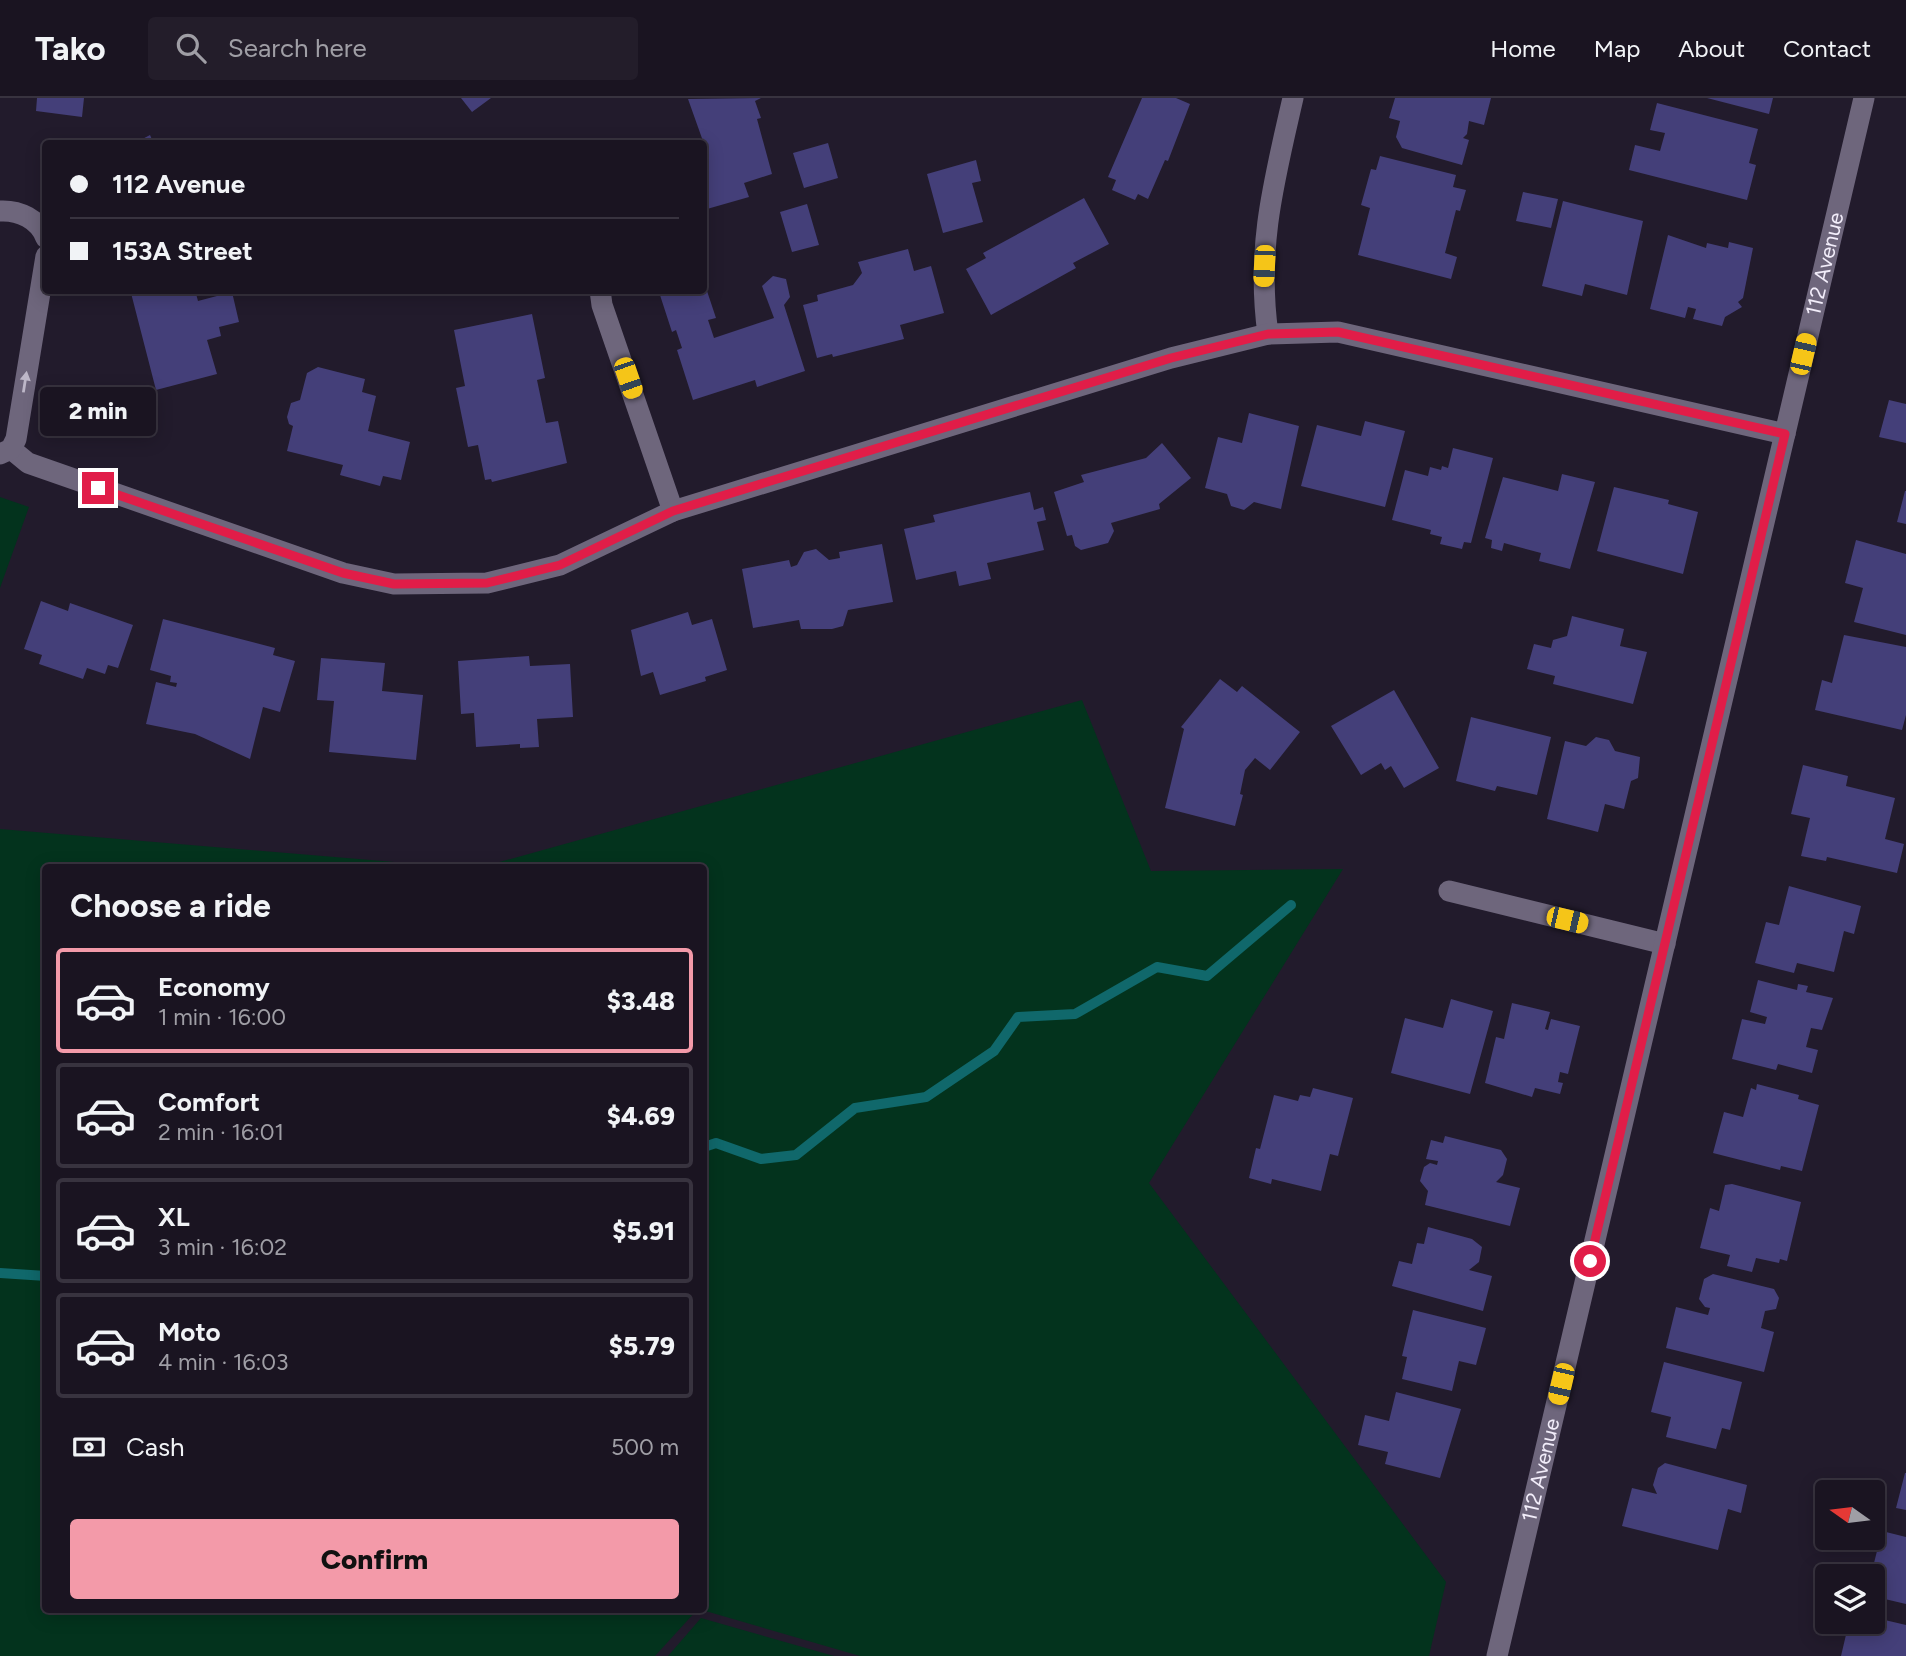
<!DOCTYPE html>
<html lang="en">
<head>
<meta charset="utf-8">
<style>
  body { margin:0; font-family:Figtree,sans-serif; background:#231d2a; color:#f1f3f6; height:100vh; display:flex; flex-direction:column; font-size:26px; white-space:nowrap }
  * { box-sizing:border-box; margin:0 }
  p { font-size:23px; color:#9f9ea5 }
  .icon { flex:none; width:38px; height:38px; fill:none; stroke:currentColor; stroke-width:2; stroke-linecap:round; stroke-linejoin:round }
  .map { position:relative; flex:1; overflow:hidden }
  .side { position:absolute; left:42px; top:766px; width:665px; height:749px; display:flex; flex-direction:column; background:#1a1421; border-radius:7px; box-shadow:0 4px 18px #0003,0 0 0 2px #38333f }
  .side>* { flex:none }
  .guide { position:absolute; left:42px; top:42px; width:665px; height:154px; border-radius:7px; box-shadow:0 4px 18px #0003,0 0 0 2px #38333f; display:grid; align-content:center; height:154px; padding:0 28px; background:#1a1421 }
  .needle { width:46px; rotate:284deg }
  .buttons { position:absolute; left:1815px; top:1382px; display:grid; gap:14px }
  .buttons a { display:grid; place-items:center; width:70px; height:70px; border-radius:7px; background:#1a1421; box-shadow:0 4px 18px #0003,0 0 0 2px #38333f; font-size:35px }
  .end { position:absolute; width:32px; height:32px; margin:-16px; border:9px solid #e11d48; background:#fff; box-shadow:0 0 0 4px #fff }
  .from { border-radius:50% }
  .bubble { position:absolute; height:49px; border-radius:7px; background:#1a1421; box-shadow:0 4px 18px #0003,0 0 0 2px #38333f; font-size:23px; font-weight:800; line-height:49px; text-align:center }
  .car { position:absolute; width:21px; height:42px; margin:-21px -10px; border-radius:9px; box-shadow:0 0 5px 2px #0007; background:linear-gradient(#f5c518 24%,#345 0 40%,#f5c518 0 76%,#345 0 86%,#f5c518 0) }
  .guide b { display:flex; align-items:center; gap:24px; height:66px; font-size:26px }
  .guide b+b { border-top:2px solid #38333f }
  .guide i { width:18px; height:18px; background:#f1f3f6 }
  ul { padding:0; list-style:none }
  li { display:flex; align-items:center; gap:21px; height:105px; margin:0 14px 10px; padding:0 14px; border:4px solid #38333f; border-radius:7px }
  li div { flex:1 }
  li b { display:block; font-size:26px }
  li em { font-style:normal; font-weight:800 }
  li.on { border-color:#f39aa9 }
  li>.icon { width:63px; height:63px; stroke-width:1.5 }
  h2 { padding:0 28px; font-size:32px; line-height:84px }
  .pay { display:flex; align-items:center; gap:18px; height:77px; padding:0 28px; font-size:26px }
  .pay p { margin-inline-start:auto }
  .button { display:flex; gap:14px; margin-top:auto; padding:14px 28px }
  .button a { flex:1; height:80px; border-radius:7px; background:#f39aa9; color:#111; font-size:28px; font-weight:800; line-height:80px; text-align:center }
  header { display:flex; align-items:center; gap:42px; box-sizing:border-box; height:98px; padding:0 35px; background:#1a1421; border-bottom:2px solid #38333f }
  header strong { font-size:33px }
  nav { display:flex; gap:38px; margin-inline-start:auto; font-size:24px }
  .search { width:490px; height:63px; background:#231d2a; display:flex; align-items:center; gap:18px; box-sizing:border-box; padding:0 24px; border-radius:7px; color:#9f9ea5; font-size:26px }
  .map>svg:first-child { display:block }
  .green { fill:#03331d }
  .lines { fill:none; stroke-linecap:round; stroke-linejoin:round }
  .stream { stroke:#10686b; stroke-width:10 }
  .building { fill:#443f79 }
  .minor { stroke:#6e667c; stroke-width:21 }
  .oneway { fill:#bdb7c8 }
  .route { stroke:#e11d48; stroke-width:9 }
  .labels { text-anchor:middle; stroke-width:5; stroke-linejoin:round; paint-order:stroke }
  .street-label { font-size:21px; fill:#f2edfa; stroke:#0a070e }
</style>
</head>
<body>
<header>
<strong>Tako</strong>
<div class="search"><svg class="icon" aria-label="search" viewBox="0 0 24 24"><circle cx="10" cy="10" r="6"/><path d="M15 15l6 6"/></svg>Search here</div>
<nav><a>Home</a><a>Map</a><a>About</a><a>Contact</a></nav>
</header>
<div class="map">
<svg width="1906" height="1558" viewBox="0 0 1906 1558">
  <rect width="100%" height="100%" fill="#221b2c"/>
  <path class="green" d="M0 399 29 409 0 490Z
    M1082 602 1151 773 1343 771 1149 1085 1446 1484 1429 1558H860L702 1512 704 770H478Z
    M0 731 466 770H46V1512H697L655 1558H0Z
    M701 1520 834 1558H668Z"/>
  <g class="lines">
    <path class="stream" d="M704 1049 716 1045 761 1061 796 1057 855 1010 926 999 994 953 1018 919 1075 916 1157 869 1207 878 1291 807
      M0 1175 46 1178"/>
  </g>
  <path class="building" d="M37 0H84L82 19 36 13Z
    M461 0H491L472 14Z
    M761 0 755 3 761 20 757 21 772 76 744 85 749 99 707 111 704 100V46L688 1Z
    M1142 0H1176L1190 6 1168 63 1165 62 1148 101 1138 96 1135 102 1112 92 1116 82 1108 79Z
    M1395 0H1491L1484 27 1469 23 1467 36 1463 40 1469 42 1462 67 1402 50 1396 39 1400 23 1389 20Z
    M1707 0H1773L1769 16Z
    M1657 5 1758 31 1749 65 1756 67 1747 102 1629 72 1635 47 1660 53 1665 35 1650 32Z
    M150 37 154 46H133Z
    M828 45 838 80 804 90 793 55Z
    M1380 58 1456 77 1453 89 1466 92 1460 113 1456 112 1445 155 1457 159 1451 181 1358 157 1370 110 1361 107 1371 71 1376 72Z
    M976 62 981 83 972 85 983 124 943 135 927 76Z
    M1523 94 1558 101 1551 130 1516 123Z
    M1084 100 1109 146 1073 165 1076 170 991 217 966 171 986 160 983 155Z
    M1563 103 1643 123 1627 197 1585 186 1582 198 1542 188Z
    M807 106 819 147 792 154 780 114Z
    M1668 137 1706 150 1707 145 1728 150 1729 144 1753 150 1743 200 1738 204 1742 209 1725 219 1722 228 1693 221 1696 211 1688 209 1685 220 1650 211Z
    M908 151 914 173 931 168 944 215 900 227 904 241 833 259 832 256 817 260 803 207 818 203 817 197 853 187 862 175 858 164Z
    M773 178 786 181 790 199 784 207 805 273 757 289 755 282 693 302 677 252 682 250 676 232 672 234 659 194 704 192V184L716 220 708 222 714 240 774 220 762 188Z
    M141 192H195L198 203 232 194 239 224 219 229 221 238 207 242 217 276 156 292 131 195Z
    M532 216 545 280 537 282 546 325 558 323 567 365 492 384 491 381 485 382 478 347 468 349 456 290 465 288 454 232Z
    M318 269 365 281 362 294 376 298 368 333 410 344 401 382 383 378 380 388 340 377 343 367 287 353 293 328 289 326 287 319 291 305 300 302 307 275Z
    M1889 302 1906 306V345L1879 339Z
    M1249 315 1299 328 1281 411 1254 404 1244 412 1231 408 1227 396 1205 390 1218 339 1242 345Z
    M1365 323 1405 333 1385 409 1301 388 1317 327 1361 338Z
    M1162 345 1191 380 1159 406 1160 411 1111 425 1114 433 1108 445 1081 452 1075 448 1072 437 1067 438 1054 394 1084 384 1081 377 1146 360Z
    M1453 350 1493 360 1471 445 1464 444 1462 451 1440 446 1442 439 1430 436 1431 432 1392 422 1405 372 1428 378 1430 369 1441 372 1442 368 1448 370Z
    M1562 376 1595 384 1570 471 1539 463 1541 455 1504 445 1502 453 1491 450 1492 442 1485 440 1503 379 1558 393Z
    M1614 389 1669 402 1668 406 1698 414 1683 476 1597 453Z
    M1905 393H1906V426L1897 424Z
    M1030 394 1034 412 1043 409 1046 422 1037 424 1044 452 987 465 991 481 959 488 956 473 916 482 904 431 935 424 933 417Z
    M1856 442 1906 456V537L1854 524 1863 490 1845 485Z
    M882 446 893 504 848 512 843 528 832 531H801L799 522 753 530 742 471 789 462 791 469 797 467 804 454 816 451 829 462 840 460 839 454Z
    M41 503 68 513 70 505 133 527 118 570 108 567 105 576 87 570 83 581 39 566 42 557 24 551Z
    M688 514 692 527 712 521 727 572 705 579 706 583 660 597 653 574 641 578 631 532Z
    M1572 518 1624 531 1620 548 1647 554 1633 606 1553 586 1555 578 1527 571 1534 546 1551 550 1553 542 1567 538Z
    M163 521 275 550 273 557 295 563 280 614 263 609 250 661 195 636 146 626 156 584 176 589 177 585 170 584 171 578 150 572Z
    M1844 537 1906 549V617L1902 632 1815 612 1822 582 1832 585Z
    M529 558 530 568 570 566 573 619 537 621 539 649 520 650V646L476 649 474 615 461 616 458 563Z
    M321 560 385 565 382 593 423 597 416 662 329 654 334 603 317 602Z
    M1220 581 1237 594 1242 588 1300 634 1270 672 1255 660 1245 672 1240 696 1243 697 1235 728 1165 710 1184 631 1181 629Z
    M1394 592 1439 670 1404 690 1391 668 1385 672 1381 665 1361 677 1331 628Z
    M1471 619 1551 639 1537 697 1497 688 1495 693 1456 683Z
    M1596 639 1609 642 1615 653 1640 659 1638 680 1631 683 1624 711 1605 706 1598 734 1547 721 1565 643 1586 648Z
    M1803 667 1848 678 1846 688 1895 700 1885 741 1904 746 1897 775 1827 759 1826 763 1801 758 1810 720 1791 716Z
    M1789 788 1861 808 1854 836 1844 833 1834 874 1797 865 1794 875 1755 865 1766 824 1779 827Z
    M1758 882 1797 892 1798 886 1808 888 1806 894 1833 900 1822 932 1811 930 1806 949 1818 952 1812 975 1778 966 1776 972 1732 961 1742 921 1765 926 1767 919 1750 914Z
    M1451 901 1493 913 1470 996 1391 975 1405 920 1443 930Z
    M1512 905 1550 914 1545 931 1548 932 1551 921 1580 928 1568 976 1560 974 1558 984 1563 985 1560 996 1535 990 1532 999 1485 985 1496 939 1504 941Z
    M1757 986 1799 997 1798 1001 1819 1007 1802 1073 1781 1068 1780 1072 1713 1055 1724 1014 1743 1019 1751 990 1756 992Z
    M1313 990 1353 1000 1338 1058 1330 1056 1321 1093 1272 1081 1271 1086 1249 1080 1256 1050 1260 1051 1274 997 1298 1003 1300 997 1310 999Z
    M1445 1038 1501 1052 1507 1061 1503 1077 1496 1084 1520 1090 1510 1128 1425 1107 1428 1093 1420 1083 1424 1069 1430 1065 1437 1067 1438 1063 1426 1061 1431 1042 1443 1045Z
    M1732 1086 1801 1104 1787 1163 1780 1161 1779 1165 1756 1160 1752 1174 1727 1168 1730 1157 1700 1150 1710 1110 1719 1113 1725 1087Z
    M1428 1129 1472 1141 1482 1149 1479 1164 1469 1172 1492 1178 1483 1213 1392 1188 1399 1163 1412 1166 1417 1145 1424 1146Z
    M1713 1176 1774 1191 1779 1200 1776 1211 1765 1213 1761 1230 1774 1234 1764 1274 1666 1250 1676 1209 1708 1217 1710 1210 1705 1209 1699 1201 1704 1181Z
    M1413 1212 1486 1230 1476 1267 1459 1263 1452 1293 1402 1281 1407 1259 1402 1258Z
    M1664 1264 1742 1284 1730 1332 1722 1330 1716 1351 1666 1339 1671 1319 1651 1314Z
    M1396 1294 1461 1311 1440 1380 1385 1366 1388 1354 1358 1347 1365 1317 1389 1323Z
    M1665 1365 1747 1387 1741 1415 1728 1411 1718 1452 1622 1428 1632 1390 1657 1396 1653 1387 1658 1370Z
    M1905 1375H1906V1412L1896 1410Z
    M1882 1433 1906 1439V1506L1872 1498V1479H1862L1865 1467 1873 1469Z
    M1872 1519 1906 1527V1558H1841L1849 1524H1872Z"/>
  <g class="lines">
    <g class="minor">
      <path d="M0 113C19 112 39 121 46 140"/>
      <path d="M600 192 602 207 673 413"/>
      <path d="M1268 236C1256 150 1274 83 1293 0"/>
      <path d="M11 351 28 365 343 475 394 486 487 485 560 467 673 413 1171 260 1268 236 1338 234 1785 336"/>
      <path d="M0 356 11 351 16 341 46 158"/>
      <path d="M1449 793 1665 846"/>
      <path id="s1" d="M1497 1558 1864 0"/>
    </g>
  </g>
  <defs><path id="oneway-solid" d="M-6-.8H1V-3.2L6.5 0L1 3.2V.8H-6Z" transform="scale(1.75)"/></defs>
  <use class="oneway" href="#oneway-solid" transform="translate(25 284) rotate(-81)"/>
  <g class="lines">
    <path class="route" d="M98 390 343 475 394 486 487 485 560 467 673 413 1171 260 1268 236 1338 234 1785 336 1590 1163"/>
  </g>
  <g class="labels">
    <g class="street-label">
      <text dy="7" stroke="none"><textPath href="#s1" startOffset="1430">112 Avenue</textPath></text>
      <text dy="7" stroke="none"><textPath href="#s1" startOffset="191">112 Avenue</textPath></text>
    </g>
  </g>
</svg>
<div class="buttons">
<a><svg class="needle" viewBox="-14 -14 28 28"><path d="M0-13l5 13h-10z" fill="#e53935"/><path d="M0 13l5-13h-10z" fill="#9f9ea5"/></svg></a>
<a><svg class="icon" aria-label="layers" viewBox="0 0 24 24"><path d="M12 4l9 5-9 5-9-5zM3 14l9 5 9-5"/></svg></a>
</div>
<i class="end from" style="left:1590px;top:1163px"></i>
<i class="end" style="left:98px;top:390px"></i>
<div class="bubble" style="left:40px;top:289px;width:116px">2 min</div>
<i class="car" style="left:1264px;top:168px;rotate:183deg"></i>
<i class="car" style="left:1803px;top:256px;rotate:13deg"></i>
<i class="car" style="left:628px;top:280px;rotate:161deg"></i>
<i class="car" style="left:1567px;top:822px;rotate:103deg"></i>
<i class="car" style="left:1561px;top:1286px;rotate:193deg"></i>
<div class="guide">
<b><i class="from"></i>112 Avenue</b>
<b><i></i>153A Street</b>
</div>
<section class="side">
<h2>Choose a ride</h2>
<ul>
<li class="on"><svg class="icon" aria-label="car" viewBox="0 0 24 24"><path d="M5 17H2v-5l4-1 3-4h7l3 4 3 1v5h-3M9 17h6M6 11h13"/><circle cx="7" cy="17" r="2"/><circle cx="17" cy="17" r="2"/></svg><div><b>Economy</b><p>1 min · 16:00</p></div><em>$3.48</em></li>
<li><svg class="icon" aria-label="car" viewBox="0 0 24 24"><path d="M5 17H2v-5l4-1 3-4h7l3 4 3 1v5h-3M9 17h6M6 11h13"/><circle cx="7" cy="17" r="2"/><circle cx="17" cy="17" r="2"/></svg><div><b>Comfort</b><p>2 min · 16:01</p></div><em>$4.69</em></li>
<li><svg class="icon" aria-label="car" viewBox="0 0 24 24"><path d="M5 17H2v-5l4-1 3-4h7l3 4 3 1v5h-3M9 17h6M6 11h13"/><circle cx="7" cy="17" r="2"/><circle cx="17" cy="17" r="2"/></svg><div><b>XL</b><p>3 min · 16:02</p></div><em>$5.91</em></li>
<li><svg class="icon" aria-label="car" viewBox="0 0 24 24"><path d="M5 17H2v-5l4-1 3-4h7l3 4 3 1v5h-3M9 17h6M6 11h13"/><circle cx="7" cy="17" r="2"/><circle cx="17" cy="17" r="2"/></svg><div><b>Moto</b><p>4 min · 16:03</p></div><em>$5.79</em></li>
</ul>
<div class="pay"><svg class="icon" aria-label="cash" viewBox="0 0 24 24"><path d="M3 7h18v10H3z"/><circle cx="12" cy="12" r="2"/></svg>Cash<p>500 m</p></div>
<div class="button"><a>Confirm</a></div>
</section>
</div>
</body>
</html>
